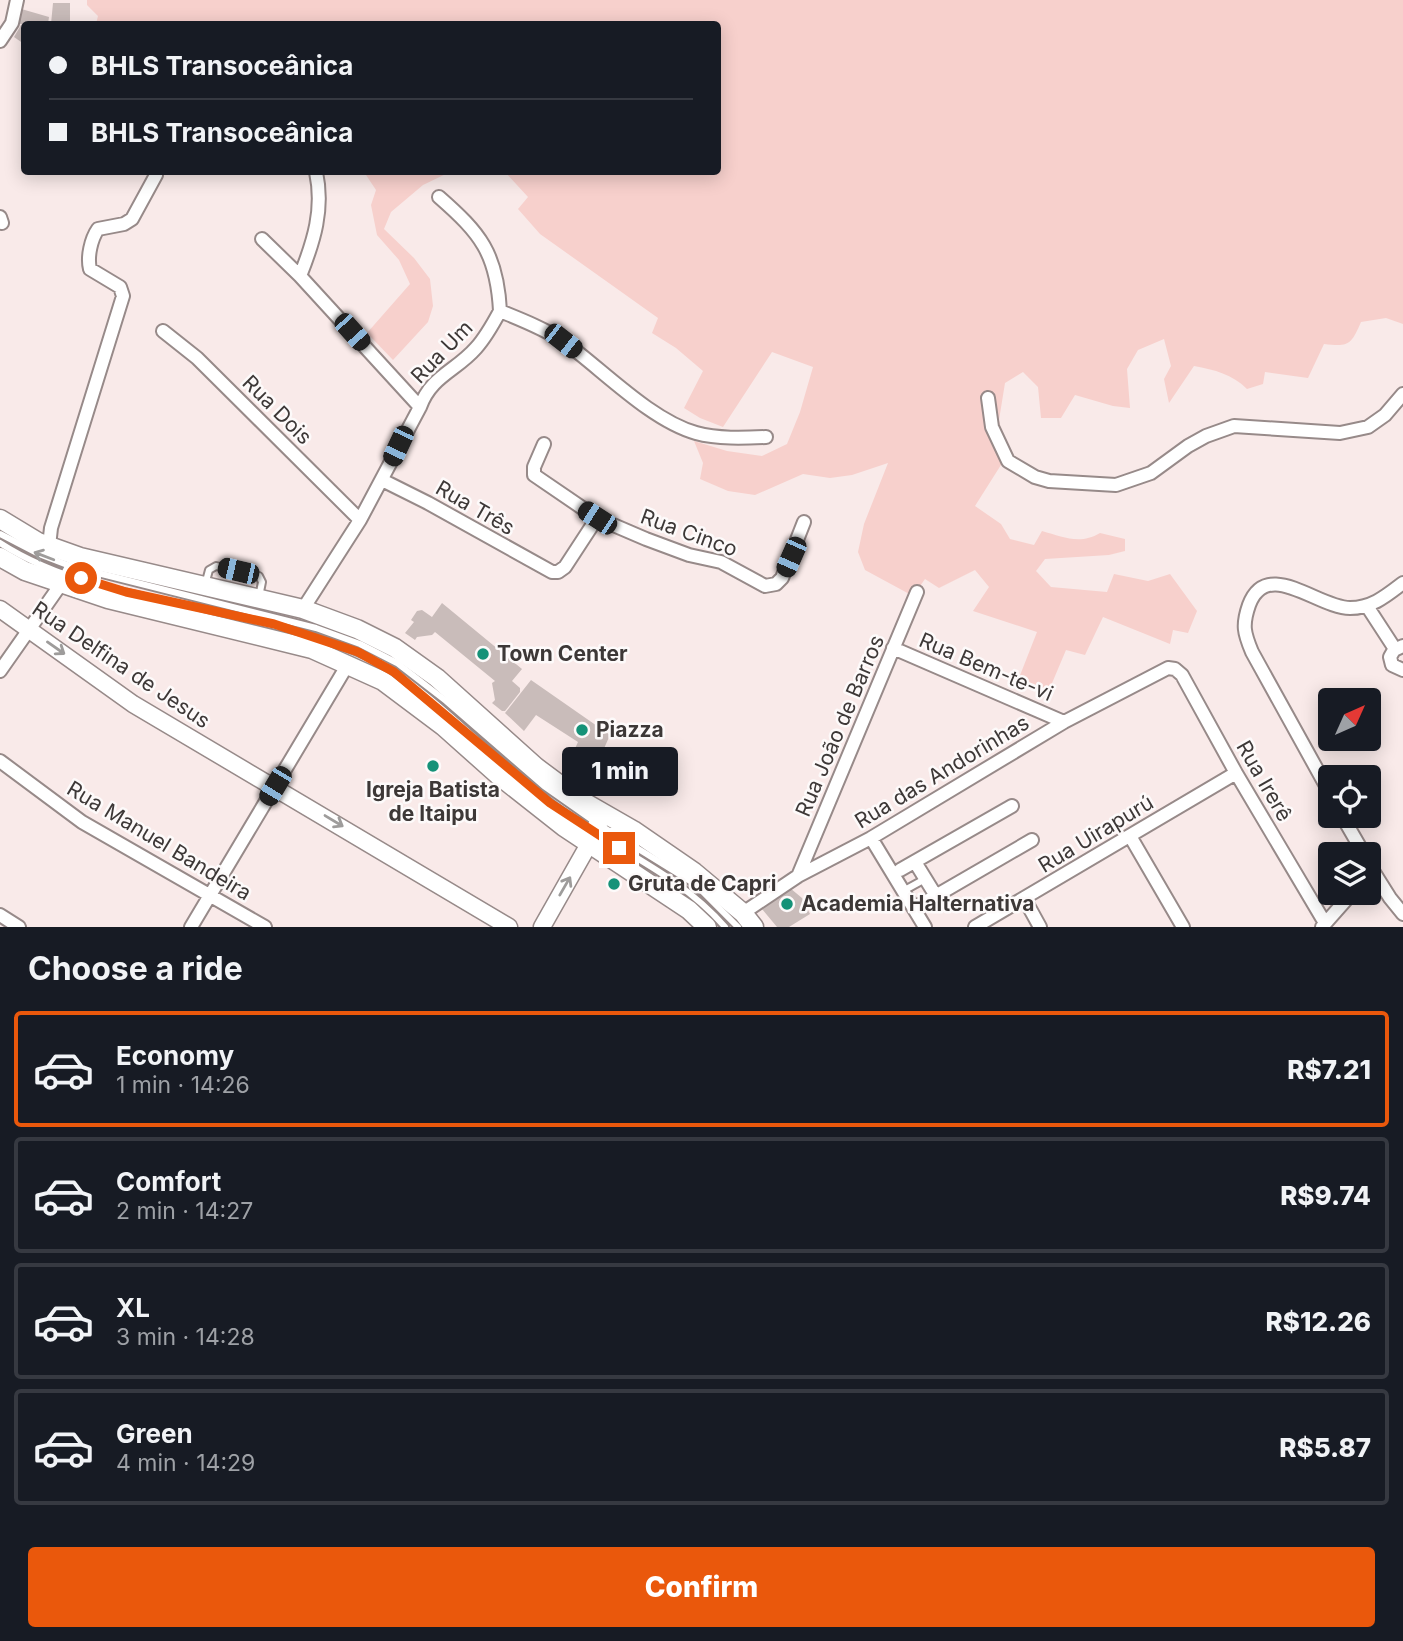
<!DOCTYPE html>
<html lang="en">
<head>
<meta charset="utf-8">
<style>
  body { margin:0; font-family:Inter,sans-serif; background:#242831; color:#f1f3f6; height:100vh; display:flex; flex-direction:column; font-size:26px; white-space:nowrap }
  * { box-sizing:border-box; margin:0 }
  p { font-size:23px; color:#9ea1a6 }
  .icon { flex:none; width:38px; height:38px; fill:none; stroke:currentColor; stroke-width:2; stroke-linecap:round; stroke-linejoin:round }
  .map { position:relative; height:927px; overflow:hidden }
  .details { display:flex; flex-direction:column; background:#171b24; flex:1 }
  .details>* { flex:none }
  .banner { position:absolute; left:21px; top:21px; width:700px; height:154px; border-radius:7px; box-shadow:0 4px 18px #0003; display:grid; align-content:center; height:154px; padding:0 28px; background:#171b24 }
  .needle { width:46px; rotate:45deg }
  .controls { position:absolute; left:1318px; top:688px; display:grid; gap:14px }
  .controls a { display:grid; place-items:center; width:63px; height:63px; border-radius:7px; background:#171b24; box-shadow:0 4px 18px #0003; font-size:35px }
  .end { position:absolute; width:32px; height:32px; margin:-16px; border:9px solid #ea580c; background:#fff; box-shadow:0 0 0 4px #fff }
  .from { border-radius:50% }
  .bubble { position:absolute; height:49px; border-radius:7px; background:#171b24; box-shadow:0 4px 18px #0003; font-size:23px; font-weight:800; line-height:49px; text-align:center }
  .car { position:absolute; width:21px; height:42px; margin:-21px -10px; border-radius:9px; box-shadow:0 0 5px 2px #0007; background:linear-gradient(#222 24%,#8ab4d8 0 40%,#222 0 76%,#8ab4d8 0 86%,#222 0) }
  .banner b { display:flex; align-items:center; gap:24px; height:66px; font-size:26px }
  .banner b+b { border-top:2px solid #363941 }
  .banner i { width:18px; height:18px; background:#f1f3f6 }
  ul { padding:0; list-style:none }
  li { display:flex; align-items:center; gap:21px; height:116px; margin:0 14px 10px; padding:0 14px; border:4px solid #363941; border-radius:7px }
  li div { flex:1 }
  li b { display:block; font-size:26px }
  li em { font-style:normal; font-weight:800 }
  li.current { border-color:#ea580c }
  li>.icon { width:63px; height:63px; stroke-width:1.5 }
  h2 { padding:0 28px; font-size:32px; line-height:84px }
  .cta { display:flex; gap:14px; margin-top:auto; padding:14px 28px }
  .cta a { flex:1; height:80px; border-radius:7px; background:#ea580c; color:#fff; font-size:28px; font-weight:800; line-height:80px; text-align:center }
  .map>svg:first-child { display:block }
  .green { fill:#f7d0cc }
  .building { fill:#c9bcba }
  .lines { fill:none; stroke-linecap:round; stroke-linejoin:round }
  .service-casing { stroke:#978a89; stroke-width:10 }
  .minor-casing { stroke:#978a89; stroke-width:16 }
  .tertiary-casing { stroke:#978a89; stroke-width:19 }
  .secondary-casing { stroke:#978a89; stroke-width:21 }
  .service { stroke:#fff; stroke-width:6 }
  .minor { stroke:#fff; stroke-width:12 }
  .tertiary { stroke:#fff; stroke-width:16 }
  .secondary { stroke:#fff; stroke-width:18 }
  .oneway { stroke:#9e9c9b }
  .route { stroke:#ea580c; stroke-width:9 }
  .poi-dot { fill:#159278; stroke:#fdfafa; stroke-width:2.5 }
  .labels { text-anchor:middle; stroke-width:5; stroke-linejoin:round; paint-order:stroke }
  .street-label { font-size:21px; fill:#3d3837; stroke:#fdfafa }
  .poi-label { font-size:21px; font-weight:bold; fill:#3d3837; stroke:#fdfafa; text-anchor:start }
</style>
</head>
<body>
<div class="map">
<svg width="1403" height="927" viewBox="0 0 1403 927">
  <rect width="100%" height="100%" fill="#f9eae9"/>
  <path class="green" d="M87 0H1403V324L1386 318 1361 322C1351 345 1349 347 1324 344L1308 378 1265 372 1263 384 1247 389C1232 374 1215 370 1194 366L1169 403 1164 379 1171 366 1164 339 1138 350 1127 369 1130 408 1113 406 1075 395 1061 418H1041L1038 387 1023 372 1005 383 999 420 1006 457 975 506 1001 524 1010 539 1034 545 1042 531C1063 537 1080 545 1100 533L1125 539V551L1109 555 1045 559 1036 571 1051 587 1107 592 1114 574 1148 581 1170 574 1197 611 1188 633 1173 630 1170 644 1103 617 1085 655 1066 650 1047 695 1017 683 1037 632 973 611 989 587 975 570 939 588 925 579 913 596 865 570 858 552 864 524 888 463 852 475 830 478 803 474 755 495 728 491 700 479 703 463 694 441 727 451 762 456 787 444 800 412 813 367 772 352 723 427 700 418 684 408 703 371 676 348 652 333 658 318 540 234 518 209 528 197 505 172H718V24H96L98 16 87 5Z
    M364 172H450L423 185 391 212 384 229 414 258 430 279 433 306 428 322 393 360 367 333 410 284 399 260 377 235 371 205 376 190Z"/>
  <path class="building" d="M53 3H70V24H51Z
    M18 8 49 17 48 24 24 25 14 22Z
    M21 25 24 27V44L14 37Z
    M442 603 522 669 512 681 520 688V692L505 711H502L492 703 495 700 492 683 495 681 435 632 432 635 417 637 415 640 405 633 414 622 411 620 417 611 422 610 432 617Z
    M531 680 610 735 590 780 567 766 578 742 536 715 524 731 505 713Z
    M790 888 802 898 810 914 789 927H777L762 909Z"/>
  <g class="lines">
    <defs>
      <path id="service" d="M0 534 39 554 70 566 316 628 360 644 397 663 446 701 544 786 598 824 695 884 738 927
        M0 543C86 599 211 604 308 635 338 644 369 654 395 672 450 711 496 761 549 802 606 846 677 871 725 927
        M205 585 209 570 216 566 259 576 262 582 259 597
        M903 891 925 879"/>
      <path id="minor" d="M0 41 12 23 17 0
        M316 172C324 209 314 241 300 276L420 407
        M439 197C480 233 497 253 500 311
        M0 217 2 223
        M262 239 300 276
        M163 331 197 358 360 520
        M988 398 992 427 1008 461 1035 477 1049 481 1116 485 1151 473 1188 446 1206 436 1234 426 1340 433 1368 427 1385 415 1403 394
        M544 444 534 467V475L597 518 646 539 689 555 721 562 765 586 776 584 782 578 804 522
        M382 480 428 503 552 572H558L565 567 597 518
        M49 546 51 528 123 296 120 287 90 269C87 257 91 239 98 229L124 224 132 219 156 175
        M1367 606 1395 649
        M303 609 360 520 420 407C431 376 456 371 476 348 486 337 493 324 500 311 522 320 543 328 563 341 602 369 650 420 696 433 718 439 743 438 766 437
        M1403 646 1394 650 1390 657 1392 665 1403 670
        M893 648 1064 722
        M0 671 61 584
        M0 761 82 822 265 927
        M1330 793 1252 652C1244 633 1242 625 1249 605 1267 557 1318 608 1350 608 1372 608 1386 596 1403 583
        M1342 816 1364 854
        M1130 836 1183 927
        M871 838 925 927
        M915 862 936 896
        M1368 863 1390 898 1403 914
        M900 870 1012 806
        M798 876 917 592
        M1024 898 1040 927
        M920 905 1032 840
        M743 913 798 876 871 838 1064 722 1168 668 1175 669 1182 675 1236 773 1325 923
        M0 915 19 927
        M191 927 348 664
        M975 927 1236 773
        M1322 927 1353 892"/>
      <path id="tertiary" d="M0 609 133 704 509 927
        M542 927 589 844"/>
      <path id="secondary" d="M0 519 38 542 80 557 303 609 357 629 395 648 437 678 536 767 579 799 633 830 694 872 743 913 754 927
        M0 557 25 571 108 599 312 649 383 681 443 726 498 775 564 827 689 910 707 927
        M589 844 598 824V810"/>
    </defs>
    <use href="#service" class="service-casing"/>
    <use href="#minor" class="minor-casing"/>
    <use href="#tertiary" class="tertiary-casing"/>
    <use href="#secondary" class="secondary-casing"/>
    <use href="#service" class="service"/>
    <use href="#minor" class="minor"/>
    <use href="#tertiary" class="tertiary"/>
    <use href="#secondary" class="secondary"/>
  </g>
  <defs><path id="oneway-shaft" d="M-6 0H5M1.5-3L5.5 0L1.5 3" fill="none" stroke-width="1.6" stroke-linecap="round" stroke-linejoin="round" transform="scale(1.75)"/></defs>
  <g class="oneway">
    <use href="#oneway-shaft" transform="translate(44 556) rotate(-159)"/>
    <use href="#oneway-shaft" transform="translate(56 648) rotate(35)"/>
    <use href="#oneway-shaft" transform="translate(334 821) rotate(31)"/>
    <use href="#oneway-shaft" transform="translate(565 886) rotate(-60)"/>
  </g>
  <g class="lines">
    <path class="route" d="M81 578 126 592 274 624 358 652 394 672 550 803 619 848"/>
  </g>
  <g class="poi-dot">
    <circle cx="483" cy="654" r="7"/>
    <circle cx="582" cy="730" r="7"/>
    <circle cx="433" cy="766" r="7"/>
    <circle cx="614" cy="884" r="7"/>
    <circle cx="787" cy="904" r="7"/>
  </g>
  <g class="labels">
    <g class="street-label">
      <text transform="translate(442 352) rotate(-46)" y="7">Rua Um</text>
      <text transform="translate(277 410) rotate(45)" y="7">Rua Dois</text>
      <text transform="translate(475 508) rotate(30)" y="7">Rua Três</text>
      <text transform="translate(689 533) rotate(20)" y="7">Rua Cinco</text>
      <text transform="translate(121 665) rotate(34)" y="7">Rua Delfina de Jesus</text>
      <text transform="translate(986 667) rotate(23)" y="7">Rua Bem-te-vi</text>
      <text transform="translate(840 726) rotate(-67)" y="7">Rua João de Barros</text>
      <text transform="translate(942 772) rotate(-31)" y="7">Rua das Andorinhas</text>
      <text transform="translate(1264 781) rotate(60)" y="7">Rua Irerê</text>
      <text transform="translate(1096 834) rotate(-31)" y="7">Rua Uirapurú</text>
      <text transform="translate(159 841) rotate(31)" y="7">Rua Manuel Bandeira</text>
    </g>
    <g class="poi-label">
      <text x="497" y="661">Town Center</text>
      <text x="596" y="737">Piazza</text>
      <text x="433" y="797" text-anchor="middle">Igreja Batista<tspan x="433" dy="24">de Itaipu</tspan></text>
      <text x="628" y="891">Gruta de Capri</text>
      <text x="801" y="911">Academia Halternativa</text>
    </g>
  </g>
</svg>
<div class="controls">
<a><svg class="needle" viewBox="-14 -14 28 28"><path d="M0-13l5 13h-10z" fill="#e53935"/><path d="M0 13l5-13h-10z" fill="#9ea1a6"/></svg></a>
<a><svg class="icon" aria-label="locate" viewBox="0 0 24 24"><circle cx="12" cy="12" r="6"/><path d="M12 2v4M12 18v4M2 12h4M18 12h4"/></svg></a>
<a><svg class="icon" aria-label="layers" viewBox="0 0 24 24"><path d="M12 4l9 5-9 5-9-5zM3 14l9 5 9-5"/></svg></a>
</div>
<i class="end from" style="left:81px;top:578px"></i>
<i class="end" style="left:619px;top:848px"></i>
<div class="bubble" style="left:562px;top:747px;width:116px">1 min</div>
<i class="car" style="left:352px;top:332px;rotate:138deg"></i>
<i class="car" style="left:563px;top:341px;rotate:128deg"></i>
<i class="car" style="left:398px;top:446px;rotate:205deg"></i>
<i class="car" style="left:597px;top:518px;rotate:303deg"></i>
<i class="car" style="left:791px;top:557px;rotate:204deg"></i>
<i class="car" style="left:238px;top:571px;rotate:283deg"></i>
<i class="car" style="left:275px;top:786px;rotate:211deg"></i>
<div class="banner">
<b><i class="from"></i>BHLS Transoceânica</b>
<b><i></i>BHLS Transoceânica</b>
</div>
</div>
<section class="details">
<h2>Choose a ride</h2>
<ul>
<li class="current"><svg class="icon" aria-label="car" viewBox="0 0 24 24"><path d="M5 17H2v-5l4-1 3-4h7l3 4 3 1v5h-3M9 17h6M6 11h13"/><circle cx="7" cy="17" r="2"/><circle cx="17" cy="17" r="2"/></svg><div><b>Economy</b><p>1 min · 14:26</p></div><em>R$7.21</em></li>
<li><svg class="icon" aria-label="car" viewBox="0 0 24 24"><path d="M5 17H2v-5l4-1 3-4h7l3 4 3 1v5h-3M9 17h6M6 11h13"/><circle cx="7" cy="17" r="2"/><circle cx="17" cy="17" r="2"/></svg><div><b>Comfort</b><p>2 min · 14:27</p></div><em>R$9.74</em></li>
<li><svg class="icon" aria-label="car" viewBox="0 0 24 24"><path d="M5 17H2v-5l4-1 3-4h7l3 4 3 1v5h-3M9 17h6M6 11h13"/><circle cx="7" cy="17" r="2"/><circle cx="17" cy="17" r="2"/></svg><div><b>XL</b><p>3 min · 14:28</p></div><em>R$12.26</em></li>
<li><svg class="icon" aria-label="car" viewBox="0 0 24 24"><path d="M5 17H2v-5l4-1 3-4h7l3 4 3 1v5h-3M9 17h6M6 11h13"/><circle cx="7" cy="17" r="2"/><circle cx="17" cy="17" r="2"/></svg><div><b>Green</b><p>4 min · 14:29</p></div><em>R$5.87</em></li>
</ul>
<div class="cta"><a>Confirm</a></div>
</section>
</body>
</html>
